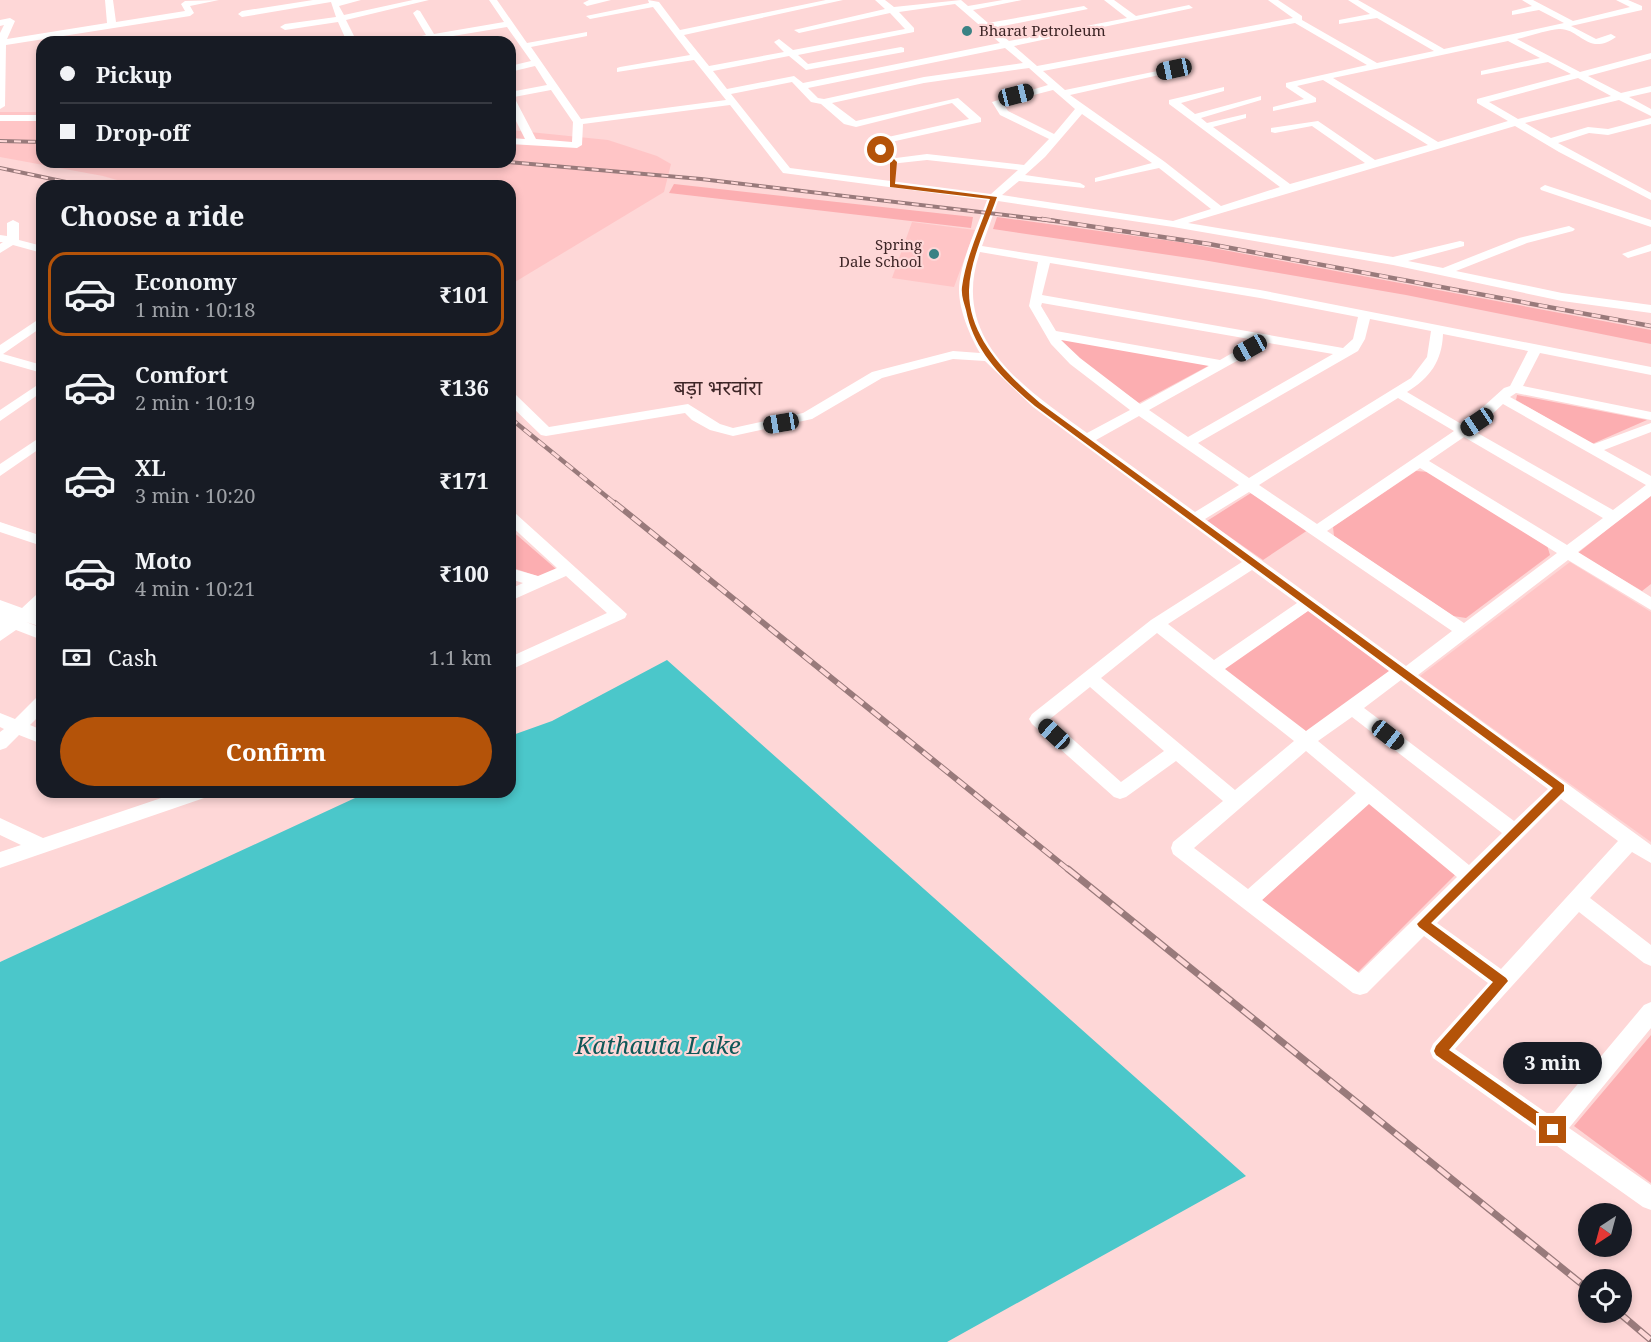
<!DOCTYPE html>
<html lang="en">
<head>
<meta charset="utf-8">
<style>
  body { margin:0; font-family:"Noto Serif","Noto Sans Devanagari",serif; background:#20242c; color:#f1f3f6; height:100vh; display:flex; flex-direction:column; font-size:22px; white-space:nowrap }
  * { box-sizing:border-box; margin:0 }
  p { font-size:20px; color:#9ea1a6 }
  .icon { flex:none; width:33px; height:33px; fill:none; stroke:currentColor; stroke-width:2; stroke-linecap:round; stroke-linejoin:round }
  .map { position:relative; flex:1; overflow:hidden }
  .panel { position:absolute; left:36px; top:180px; width:480px; height:618px; display:flex; flex-direction:column; background:#171b24; border-radius:18px; box-shadow:0 3px 9px #0003 }
  .panel>* { flex:none }
  .guide { position:absolute; left:36px; top:36px; width:480px; height:132px; border-radius:18px; box-shadow:0 3px 9px #0003; display:grid; align-content:center; height:132px; padding:0 24px; background:#171b24 }
  .needle { width:39px; rotate:216deg }
  .controls { position:absolute; left:1578px; top:1203px; display:grid; gap:12px }
  .controls a { display:grid; place-items:center; width:54px; height:54px; border-radius:50%; background:#171b24; box-shadow:0 3px 9px #0003; font-size:30px }
  .end { position:absolute; width:27px; height:27px; margin:-14px; border:8px solid #b45309; background:#fff; box-shadow:0 0 0 3px #fff }
  .from { border-radius:50% }
  .bubble { position:absolute; height:42px; border-radius:21px; background:#171b24; box-shadow:0 3px 9px #0003; font-size:20px; font-weight:700; line-height:42px; text-align:center }
  .car { position:absolute; width:18px; height:36px; margin:-18px -9px; border-radius:8px; box-shadow:0 0 4px 2px #0007; background:linear-gradient(#222 24%,#8ab4d8 0 40%,#222 0 76%,#8ab4d8 0 86%,#222 0) }
  .guide b { display:flex; align-items:center; gap:21px; height:57px; font-size:22px }
  .guide b+b { border-top:2px solid #363941 }
  .guide i { width:15px; height:15px; background:#f1f3f6 }
  ul { padding:0; list-style:none }
  li { display:flex; align-items:center; gap:18px; height:84px; margin:0 12px 9px; padding:0 12px; border:3px solid transparent; border-radius:18px }
  li div { flex:1 }
  li b { display:block; font-size:22px }
  li em { font-style:normal; font-weight:700 }
  li.current { border-color:#b45309 }
  li>.icon { width:54px; height:54px; stroke-width:1.5 }
  h2 { padding:0 24px; font-size:27px; line-height:72px }
  .pay { display:flex; align-items:center; gap:15px; height:66px; padding:0 24px; font-size:22px }
  .pay p { margin-inline-start:auto }
  .action { display:flex; gap:12px; margin-top:auto; padding:12px 24px }
  .action a { flex:1; height:69px; border-radius:36px; background:#b45309; color:#fff; font-size:24px; font-weight:700; line-height:69px; text-align:center }
  .map>svg:first-child { display:block }
  .built { fill:#ffc5c6 }
  .green { fill:#fcaeb1 }
  .water { fill:#4bc7ca }
  .lines { fill:none; stroke-linecap:round; stroke-linejoin:round }
  .minor { fill:#fff; fill-rule:evenodd }
  .rail-far3-casing { stroke:#997a7b; stroke-width:4 }
  .rail-far2-casing { stroke:#997a7b; stroke-width:4.5 }
  .rail-far1-casing { stroke:#997a7b; stroke-width:6 }
  .rail-casing { stroke:#997a7b; stroke-width:7 }
  .rail-far3 { stroke:#fed7d7; stroke-width:2; stroke-dasharray:7; stroke-linecap:butt }
  .rail-far2 { stroke:#fed7d7; stroke-width:3; stroke-dasharray:9; stroke-linecap:butt }
  .rail-far1 { stroke:#fed7d7; stroke-width:4; stroke-dasharray:11; stroke-linecap:butt }
  .rail { stroke:#fed7d7; stroke-width:4.5; stroke-dasharray:14; stroke-linecap:butt }
  .route { fill:#b45309 }
  .poi-dot { fill:#3a8284; stroke:#fed7d7; stroke-width:2 }
  .labels { text-anchor:middle; stroke-width:4.5; stroke-linejoin:round; paint-order:stroke }
  .far-poi-label { font-size:15px; fill:#3e2627; stroke:#fed7d7; text-anchor:start }
  .quarter-label { font-size:21px; fill:#3e2627; stroke:#fed7d7 }
  .near-water-label { font-size:24px; font-style:italic; fill:#0e5758; stroke:#fed7d7 }
</style>
</head>
<body>
<div class="map">
<svg width="1651" height="1342" viewBox="0 0 1651 1342">
  <rect width="100%" height="100%" fill="#fed7d7"/>
  <path class="built" d="M0 112H42V162H510V130L608 140 657 156 671 164 664 192 510 285V186H138L103 176 0 157Z
    M912 222 975 230 954 287 892 278Z
    M1570 562 1651 612V842L1420 676Z"/>
  <path class="green" d="M674 184 973 217 971 228 669 193Z
    M997 217 1186 243 1651 330V344L1406 295 1203 260 993 229Z
    M1062 339 1210 365 1139 403 1086 365 1061 341Z
    M1517 395 1647 420 1592 444 1516 400Z
    M1416 471 1429 472 1547 545 1550 555 1466 618 1453 616 1334 536 1333 527Z
    M1251 493 1308 530 1263 560 1207 521Z
    M1651 494V584L1642 591 1578 553Z
    M510 529 556 569 540 577 510 567Z
    M1309 610 1391 670 1305 734 1223 669Z
    M1369 801 1456 874 1358 972 1262 900Z
    M1651 1035V1183L1574 1126Z"/>
  <path class="water" d="M667 660 1246 1176 947 1342H0V962L368 792H510V736L552 721Z"/>
  <g class="lines">
    <path class="minor" d="M105 0H113L116 22 185 11 181 4 185 1 219 0 190 6 194 13 190 16 6 45 5 106 0 109V33L4 25 0 26V20L10 18 15 21 7 39 107 23Z
      M313 0H361L339 6 344 15 413 0H429L346 20 357 42H347L338 22 285 30 280 27 285 24 336 17 331 2 242 17 238 14 242 11Z
      M489 0H497L527 43 587 32V36L531 47 581 119 726 100 694 60 617 72V68L620 67 690 55 653 7 590 19 586 16 649 3 648 0 659 2 680 30 826 0H843L684 35 709 66 784 52 774 42 779 39 793 50 905 29 890 13 799 33 794 30 885 9 875 0H885L894 7 961 0 968 6 1003 0H1022L973 10 988 23 1084 6 1088 9 993 28 1009 41 1127 18 1104 0H1114L1136 16 1189 5 1193 8 1014 46 1037 66 1293 18 1268 0H1278L1302 16V20L1377 63 1434 51 1377 18 1339 24V20L1370 14 1348 0H1358L1444 49 1564 23 1539 10 1512 15V11L1532 6 1522 0H1533L1573 21 1630 7 1616 0H1628L1642 6V10L1571 26 1596 39 1611 34 1616 37C1588 57 1580 28 1559 29 1546 30 1531 36 1517 39L1580 72 1651 53V59L1588 76 1621 93 1651 86V92L1629 97 1651 109V116L1619 100 1525 123 1551 138 1588 127 1608 129 1651 118V124L1608 135 1589 133 1558 143 1651 193V200L1559 152 1515 126 1188 223 1393 257 1460 241 1464 242V246L1408 261 1443 268 1519 238 1569 226 1575 229 1573 231 1527 243 1456 271 1562 293 1651 305V313L1562 301 1393 265 1173 227 998 201 982 246 1260 290 1651 367V375L1540 353 1523 386 1651 412V420L1516 393 1510 397 1594 444 1651 423V432L1604 450 1651 476V496L1578 552 1651 597V610L1568 560 1418 675 1651 845V863L1632 852 1590 898 1651 945V966L1644 963 1579 912 1455 1049 1551 1116 1644 1005 1651 1002V1028L1569 1128 1651 1185V1210L1643 1207 1433 1058 1430 1051 1433 1044 1488 983 1424 936 1367 993 1360 995 1353 993 1173 854 1171 848 1173 842 1223 801 1176 761 1126 797 1120 799 1114 797 1032 724 1029 719 1032 714 1151 620 1242 562 1033 407 985 361 953 359 882 378 812 419 733 436 710 430 692 420 685 413 546 436 541 435 510 405V393L515 394 549 427 688 404 720 424 733 428 803 413 872 372 953 351 980 353C970 336 959 310 959 290 959 264 978 225 987 200L783 173 730 105 583 124 582 145 577 148 510 144V138L525 139 510 109V92L547 85 535 66 510 72V66L531 61 507 27 417 42H395L426 35 413 13 417 10 420 11 434 34 504 22ZM955 4 1000 43 803 83 794 76 727 89 713 71 789 56 806 70 904 52V48L901 47 808 64 798 55 914 32V28L899 12ZM1295 23 1367 65 1286 83V87L1304 99 1273 107V111L1316 102V98L1297 86 1323 80 1428 145 1375 160 1318 121 1271 128V132L1275 133 1312 126 1365 163 1290 184 1213 127 1246 118V114L1207 123 1201 118 1261 100V96L1195 114 1181 103 1224 91V87L1169 100V104L1280 187 1221 206 1165 162 1070 95 1177 71V67L1065 90 1043 71ZM1508 41 1540 58 1481 71V75L1548 62 1571 74 1477 99V103L1508 121 1438 142 1333 78ZM1005 48 1023 63 924 77 824 99 818 98 808 88ZM1029 68 1048 85 992 102 1000 115 1049 139 1024 165 927 154 896 158 882 144 981 122V118L958 98 856 121 832 103 924 83ZM1578 78 1611 96 1518 119 1489 102ZM792 82 811 102 821 104 844 124 856 127 952 103 969 119 870 141V145L890 164 927 160 1018 170 991 194 790 168 731 94ZM551 90 573 122 572 142 536 139 514 97ZM1053 90 1075 109 1054 134 1008 111 1003 103ZM1082 114 1152 163 1095 178V182L1159 168 1211 209 1173 221 1002 195 1019 181 1084 188 1085 186 1080 183 1025 175 1045 157ZM980 252 1038 262 1029 306 1051 344 1070 364 1130 410 1087 433C1026 389 949 340 980 252ZM1050 263 1260 298 1358 317 1353 339 1343 348 1042 295ZM1042 303 1255 340 1220 360 1056 331 1041 306ZM1370 319 1431 331 1427 357 1411 378 1249 478 1198 443 1358 351 1365 339ZM1443 334 1528 351 1510 386 1504 388 1463 425 1407 392C1430 378 1442 361 1443 334ZM1061 340 1209 366 1140 404 1080 358ZM1269 343 1333 354 1188 437 1149 410ZM1398 398 1454 431 1317 524 1259 485ZM1503 404 1646 485 1613 510 1474 431ZM1139 416 1239 485 1195 512 1096 440ZM1464 437 1603 518 1567 545 1429 461ZM1420 468 1557 553 1464 623 1327 531ZM1249 492 1452 631 1406 666 1205 519ZM1252 570 1297 603 1214 660 1168 624ZM1308 611 1389 671 1306 731 1225 669ZM1157 633 1294 741 1235 790 1101 678ZM1401 680 1548 789 1514 821 1364 708ZM1090 687 1164 751 1121 782 1050 719ZM1352 717 1502 833 1469 865 1318 741ZM1306 751 1356 793 1248 889 1194 848ZM1561 799 1618 841 1501 969 1437 923ZM1369 804 1457 877 1359 973 1262 900Z
      M589 0H611L587 6 583 3Z
      M198 36 206 42H173Z
      M0 115H42V121H0Z
      M1545 185 1651 220V227L1541 190 1540 188Z
      M13 220 19 223V240L42 246V253L13 245 0 253V244L3 242H0V235L7 236V223Z
      M1651 244V251L1628 258 1622 254Z
      M42 317V327L3 354 42 365V373L0 361V345Z
      M42 382V392L0 421V410Z
      M42 436V447L0 476V464Z
      M510 512 515 513 627 614 625 618 510 670V657L607 613 566 576 510 601V589L523 583 510 579V568L538 576 557 568 510 525Z
      M0 522 42 536V546L0 532Z
      M42 593V608L36 613 42 615V627L26 622 42 628V640L16 630 0 641V600L22 608 36 595Z
      M42 696V713L30 725 42 730V744L19 735 6 748 0 750V732L4 729 0 727V713L15 719 36 698Z
      M179 792H210L207 797 0 868V852L21 845 0 835V818L43 838Z"/>
    <defs>
      <path id="rail-far3" d="M0 141 42 142
        M508 162 701 179 1055 221
        M0 168 85 186"/>
      <path id="rail-far2" d="M1042 219 1209 244 1651 326
        M510 418 617 505"/>
      <path id="rail-far1" d="M615 503 1070 871"/>
      <path id="rail" d="M1068 869 1588 1289
        M1618 1312 1651 1340"/>
    </defs>
    <use href="#rail-far3" class="rail-far3-casing"/>
    <use href="#rail-far2" class="rail-far2-casing"/>
    <use href="#rail-far1" class="rail-far1-casing"/>
    <use href="#rail" class="rail-casing"/>
    <use href="#rail-far3" class="rail-far3"/>
    <use href="#rail-far2" class="rail-far2"/>
    <use href="#rail-far1" class="rail-far1"/>
    <use href="#rail" class="rail"/>
  </g>
  <path class="route" d="M878 148H883L897 162 895 184 997 197C987 226 970 259 969 290 968 337 1007 375 1040 403L1564 785V791L1431 923 1506 978 1508 981 1449 1050 1558 1126 1560 1130 1558 1135 1553 1137 1549 1135 1436 1055 1434 1051 1436 1046 1493 982 1419 927 1417 924 1553 788 1035 406C1004 380 974 352 966 310 964 303 961 295 962 287 966 257 980 228 990 199L890 187V163Z"/>
  <g class="poi-dot">
    <circle cx="967" cy="31" r="6"/>
    <circle cx="934" cy="254" r="6"/>
  </g>
  <g class="labels">
    <g class="far-poi-label">
      <text x="979" y="36">Bharat Petroleum</text>
      <text x="922" y="250" text-anchor="end">Spring<tspan x="922" dy="17">Dale School</tspan></text>
    </g>
    <g class="quarter-label">
      <text x="718" y="395">बड़ा भरवांरा</text>
    </g>
    <g class="near-water-label">
      <text x="658" y="1054">Kathauta Lake</text>
    </g>
  </g>
</svg>
<div class="controls">
<a><svg class="needle" viewBox="-14 -14 28 28"><path d="M0-13l5 13h-10z" fill="#e53935"/><path d="M0 13l5-13h-10z" fill="#9ea1a6"/></svg></a>
<a><svg class="icon" aria-label="locate" viewBox="0 0 24 24"><circle cx="12" cy="12" r="6"/><path d="M12 2v4M12 18v4M2 12h4M18 12h4"/></svg></a>
</div>
<i class="end from" style="left:881px;top:150px"></i>
<i class="end" style="left:1553px;top:1130px"></i>
<div class="bubble" style="left:1503px;top:1042px;width:99px">3 min</div>
<i class="car" style="left:1174px;top:69px;rotate:258deg"></i>
<i class="car" style="left:1016px;top:95px;rotate:76deg"></i>
<i class="car" style="left:1250px;top:348px;rotate:241deg"></i>
<i class="car" style="left:1477px;top:422px;rotate:236deg"></i>
<i class="car" style="left:781px;top:423px;rotate:260deg"></i>
<i class="car" style="left:1054px;top:734px;rotate:312deg"></i>
<i class="car" style="left:1388px;top:735px;rotate:128deg"></i>
<div class="guide">
<b><i class="from"></i>Pickup</b>
<b><i></i>Drop-off</b>
</div>
<section class="panel">
<h2>Choose a ride</h2>
<ul>
<li class="current"><svg class="icon" aria-label="car" viewBox="0 0 24 24"><path d="M5 17H2v-5l4-1 3-4h7l3 4 3 1v5h-3M9 17h6M6 11h13"/><circle cx="7" cy="17" r="2"/><circle cx="17" cy="17" r="2"/></svg><div><b>Economy</b><p>1 min · 10:18</p></div><em>₹101</em></li>
<li><svg class="icon" aria-label="car" viewBox="0 0 24 24"><path d="M5 17H2v-5l4-1 3-4h7l3 4 3 1v5h-3M9 17h6M6 11h13"/><circle cx="7" cy="17" r="2"/><circle cx="17" cy="17" r="2"/></svg><div><b>Comfort</b><p>2 min · 10:19</p></div><em>₹136</em></li>
<li><svg class="icon" aria-label="car" viewBox="0 0 24 24"><path d="M5 17H2v-5l4-1 3-4h7l3 4 3 1v5h-3M9 17h6M6 11h13"/><circle cx="7" cy="17" r="2"/><circle cx="17" cy="17" r="2"/></svg><div><b>XL</b><p>3 min · 10:20</p></div><em>₹171</em></li>
<li><svg class="icon" aria-label="car" viewBox="0 0 24 24"><path d="M5 17H2v-5l4-1 3-4h7l3 4 3 1v5h-3M9 17h6M6 11h13"/><circle cx="7" cy="17" r="2"/><circle cx="17" cy="17" r="2"/></svg><div><b>Moto</b><p>4 min · 10:21</p></div><em>₹100</em></li>
</ul>
<div class="pay"><svg class="icon" aria-label="cash" viewBox="0 0 24 24"><path d="M3 7h18v10H3z"/><circle cx="12" cy="12" r="2"/></svg>Cash<p>1.1 km</p></div>
<div class="action"><a>Confirm</a></div>
</section>
</div>
</body>
</html>
